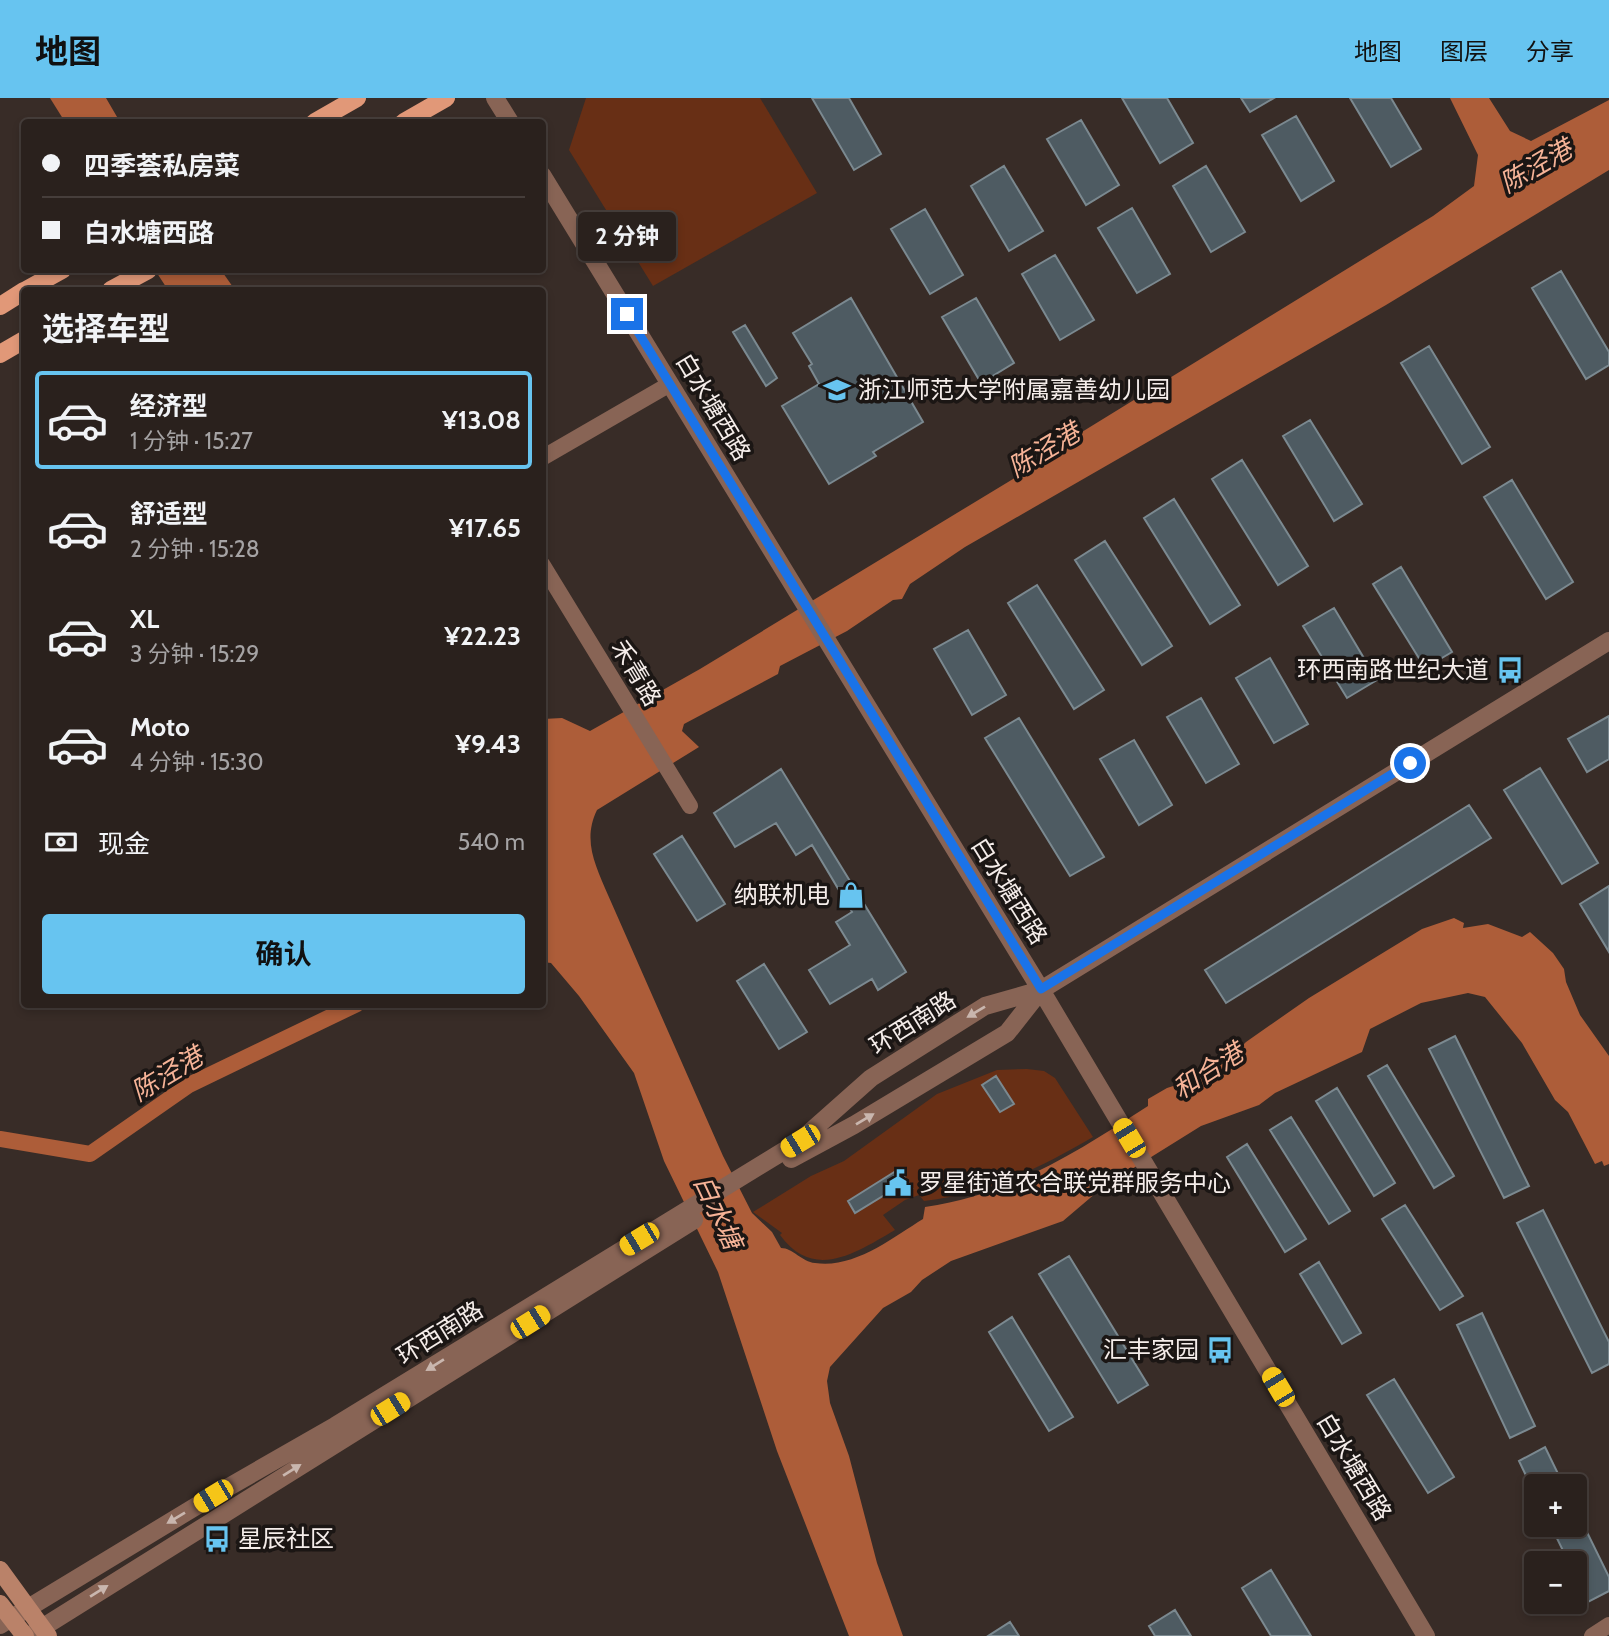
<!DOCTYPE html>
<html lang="zh">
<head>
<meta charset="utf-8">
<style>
  body { margin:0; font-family:Cabin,"Noto Sans SC",sans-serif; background:#322926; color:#f1f3f6; height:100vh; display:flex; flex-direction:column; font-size:26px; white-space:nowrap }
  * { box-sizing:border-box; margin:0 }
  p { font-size:23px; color:#a5a3a4 }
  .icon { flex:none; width:38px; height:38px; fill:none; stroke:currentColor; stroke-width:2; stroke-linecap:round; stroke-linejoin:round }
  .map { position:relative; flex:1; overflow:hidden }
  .side { position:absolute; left:21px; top:189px; width:525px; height:721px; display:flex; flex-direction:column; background:#2a211d; border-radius:7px; box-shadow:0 4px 10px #0003,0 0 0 2px #463e3b }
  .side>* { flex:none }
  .banner { position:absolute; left:21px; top:21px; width:525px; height:154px; border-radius:7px; box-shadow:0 4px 10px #0003,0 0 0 2px #463e3b; display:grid; align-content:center; height:154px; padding:0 21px; background:#2a211d }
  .buttons { position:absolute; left:1524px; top:1376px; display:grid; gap:14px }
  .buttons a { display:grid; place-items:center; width:63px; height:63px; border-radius:7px; background:#2a211d; box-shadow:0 4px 10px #0003,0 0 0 2px #463e3b; font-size:35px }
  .end { position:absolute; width:32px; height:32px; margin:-16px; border:9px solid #1a73e8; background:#fff; box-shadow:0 0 0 4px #fff }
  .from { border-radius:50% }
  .bubble { position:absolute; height:49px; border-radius:7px; background:#2a211d; box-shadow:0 4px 10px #0003,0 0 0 2px #463e3b; font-size:23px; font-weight:700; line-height:49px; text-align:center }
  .car { position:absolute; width:21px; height:42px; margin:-21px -10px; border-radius:9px; box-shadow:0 0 5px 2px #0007; background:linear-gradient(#f5c518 24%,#345 0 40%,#f5c518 0 76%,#345 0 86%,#f5c518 0) }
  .banner b { display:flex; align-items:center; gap:24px; height:66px; font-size:26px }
  .banner b+b { border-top:2px solid #463e3b }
  .banner i { width:18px; height:18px; background:#f1f3f6 }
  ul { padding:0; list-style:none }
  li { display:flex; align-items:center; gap:21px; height:98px; margin:0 14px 10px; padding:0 7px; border:4px solid transparent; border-radius:7px }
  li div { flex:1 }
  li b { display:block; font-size:26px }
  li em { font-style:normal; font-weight:700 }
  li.active { border-color:#67c4f0 }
  li>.icon { width:63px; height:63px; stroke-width:1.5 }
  h2 { padding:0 21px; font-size:32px; line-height:84px }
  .pay { display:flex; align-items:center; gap:18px; height:77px; padding:0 21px; font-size:26px }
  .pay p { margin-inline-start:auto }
  .button { display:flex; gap:14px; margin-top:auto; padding:14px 21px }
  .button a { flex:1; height:80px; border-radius:7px; background:#67c4f0; color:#111; font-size:28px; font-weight:700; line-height:80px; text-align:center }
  header { display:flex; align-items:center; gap:42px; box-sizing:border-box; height:98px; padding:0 35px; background:#67c4f0; color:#111 }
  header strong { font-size:33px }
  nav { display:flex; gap:38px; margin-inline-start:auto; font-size:24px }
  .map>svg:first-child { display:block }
  .green { fill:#682f15 }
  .water { fill:#ad5d39 }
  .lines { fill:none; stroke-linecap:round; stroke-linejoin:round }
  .canal { stroke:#ad5d39; stroke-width:16 }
  .building { fill:#4e5b62; stroke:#7b8990; stroke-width:2 }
  .minor { stroke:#886455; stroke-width:16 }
  .tertiary { stroke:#886455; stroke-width:18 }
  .secondary { stroke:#ba8269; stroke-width:18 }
  .primary { stroke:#e19878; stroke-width:18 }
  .oneway { fill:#c9b6ae }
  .route { stroke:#1a73e8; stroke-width:9 }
  .labels { text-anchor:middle; stroke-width:7; stroke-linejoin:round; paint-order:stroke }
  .poi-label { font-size:24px; fill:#f5edea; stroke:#1b1614; text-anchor:start }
  .street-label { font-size:24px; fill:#f5edea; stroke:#1b1614 }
  .water-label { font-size:26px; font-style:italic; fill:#f6b397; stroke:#1b1614 }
</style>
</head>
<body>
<header>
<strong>地图</strong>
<nav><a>地图</a><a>图层</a><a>分享</a></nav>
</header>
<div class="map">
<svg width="1609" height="1538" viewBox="0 0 1609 1538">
  <rect width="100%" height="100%" fill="#382c27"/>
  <path class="green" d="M586 0H760L817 95 653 188 569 52Z
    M1027 971 1044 973 1055 980 1093 1039C1036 1072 989 1095 924 1103L919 1097 905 1102 883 1117 895 1132C857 1154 814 1184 780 1137L782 1135 753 1114 811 1078 844 1063 937 996 997 972Z"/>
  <path class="water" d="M50 0H106L120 24H65Z
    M1450 0H1489L1510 33 1531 43 1609 2V72L1386 207 965 449 910 486 902 501 893 502 847 533 780 568 778 576 684 626 682 633 699 649 597 712C582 743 596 768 608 797L723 1058 752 1115 772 1134 781 1150C793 1150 802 1164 815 1165 854 1171 892 1140 923 1121L925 1109C1010 1097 1077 1054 1148 1008V1001L1167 990 1195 981 1226 964 1246 944 1309 900 1422 831 1454 820 1464 825 1463 830 1488 826 1522 839 1530 834 1553 855 1564 871 1566 884 1580 917 1609 958V1066L1604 1068 1602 1063 1595 1066 1568 1014 1555 1002 1522 945 1485 899 1468 895 1421 905 1370 931 1362 954 1275 995 1259 1007 1201 1028 1103 1089 1063 1123 951 1163 922 1182 911 1194 883 1210 830 1269 827 1283 830 1305 849 1358 877 1465 903 1538H849L777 1353 718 1174 664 1063 634 975 579 898 551 865 543 864V621L562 620 590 633 700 571 1036 367 1051 353 1433 118 1474 88 1478 57Z
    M155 172H221L235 192H168Z"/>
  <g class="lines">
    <path class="canal" d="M0 1041 90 1056 189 987 357 906"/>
  </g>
  <path class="building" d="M812 0H849L881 56 854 72Z
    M1122 0H1167L1193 45 1160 65Z
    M1241 0H1274L1250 14Z
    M1350 0H1391L1421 51 1391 69Z
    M1296 18 1334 83 1301 103 1262 37Z
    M1081 22 1119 87 1086 107 1047 41Z
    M1004 68 1043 133 1009 153 971 88Z
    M1206 68 1245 134 1211 154 1173 88Z
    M1132 110 1170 176 1137 195 1098 130Z
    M925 111 963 177 930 196 891 131Z
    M1055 157 1094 222 1060 242 1022 176Z
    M1561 173 1609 254V267L1586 281 1532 190Z
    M851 200 923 324 873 354 876 358 829 386 782 308 819 286 809 268 812 266 793 235Z
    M976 200 1014 265 981 285 942 219Z
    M745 227 777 280 766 288 733 234Z
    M1429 248 1490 349 1462 366 1401 265Z
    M1310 322 1362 406 1334 423 1283 338Z
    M1242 362 1308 468 1278 487 1212 381Z
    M1512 382 1573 484 1546 501 1484 399Z
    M1174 401 1240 507 1210 526 1144 420Z
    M1105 443 1172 548 1142 567 1075 462Z
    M1401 469 1452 554 1425 570 1373 486Z
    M1037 487 1104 592 1074 611 1008 505Z
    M1334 510 1377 582 1347 600 1303 528Z
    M968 532 1006 597 972 617 934 551Z
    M1270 560 1308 626 1274 645 1236 580Z
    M1201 600 1239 666 1206 685 1167 619Z
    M1609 618V661L1587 674 1568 641Z
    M1019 620 1104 759 1070 778 985 640Z
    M1134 642 1172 707 1139 727 1100 661Z
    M1540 670 1598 765 1562 786 1504 692Z
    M781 671 906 874 878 892 872 881 830 906 809 872 850 847 836 824 852 814 812 747 796 757 776 725 735 749 714 715Z
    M1469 707 1491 740 1226 905 1205 872Z
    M682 738 725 806 697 823 654 756Z
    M1609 788V854L1580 806Z
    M764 866 807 934 779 951 737 883Z
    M1455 938 1529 1088 1504 1100 1429 951Z
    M1387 967 1454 1078 1434 1090 1368 978Z
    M996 978 1014 1006 1000 1014 982 987Z
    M1337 990 1395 1085 1374 1098 1316 1003Z
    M1291 1019 1350 1113 1329 1126 1270 1032Z
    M1247 1046 1306 1141 1285 1154 1227 1059Z
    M899 1071 912 1090 900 1096 896 1090 855 1115 848 1103Z
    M1405 1107 1463 1198 1440 1212 1382 1121Z
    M1543 1112 1609 1244V1266L1592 1275 1517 1125Z
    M1069 1158 1148 1287 1118 1305 1039 1176Z
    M1319 1164 1361 1235 1342 1246 1300 1176Z
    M1482 1215 1535 1328 1510 1340 1457 1227Z
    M1012 1219 1073 1319 1049 1333 989 1234Z
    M1394 1281 1454 1379 1428 1395 1367 1297Z
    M1545 1349 1564 1388H1531L1519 1363Z
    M1550 1426H1583L1609 1479V1493L1588 1504 1575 1478V1465H1569Z
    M1271 1472 1311 1538H1271L1242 1490Z
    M1175 1512 1191 1538H1155L1149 1528Z
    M1010 1524 1019 1538H988Z"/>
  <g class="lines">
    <path class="minor" d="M542 360 670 286
      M542 466 690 708
      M1592 1538 1609 1527"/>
    <path class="tertiary" d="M495 0 510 24
      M542 77 1041 892 1426 1538
      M791 1061 854 1027 1007 935 1041 892
      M0 1527 213 1398 335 1328 800 1043 871 980 985 908 1041 892 1609 543
      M29 1538 694 1122"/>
    <path class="secondary" d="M0 1472 48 1538
      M0 1506 25 1538"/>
    <path class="primary" d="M315 24 357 0
      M404 24 446 0
      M26 192 62 172
      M111 192 148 172
      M0 208 24 193
      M0 256 24 242"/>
  </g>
  <defs><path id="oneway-solid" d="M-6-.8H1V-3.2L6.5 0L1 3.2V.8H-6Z" transform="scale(1.75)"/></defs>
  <g class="oneway">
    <use href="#oneway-solid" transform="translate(976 914) rotate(149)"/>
    <use href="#oneway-solid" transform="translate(865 1021) rotate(-31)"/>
    <use href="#oneway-solid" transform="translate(435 1267) rotate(148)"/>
    <use href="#oneway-solid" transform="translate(292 1372) rotate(-32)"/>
    <use href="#oneway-solid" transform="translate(176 1420) rotate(149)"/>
    <use href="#oneway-solid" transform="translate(99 1493) rotate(-32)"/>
  </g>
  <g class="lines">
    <path class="route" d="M627 216 1041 891 1410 665"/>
  </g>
  <defs>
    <symbol id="school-bare" viewBox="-9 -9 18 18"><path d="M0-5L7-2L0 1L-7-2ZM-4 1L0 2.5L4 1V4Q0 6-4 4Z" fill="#67c4f0" stroke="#1b1614" stroke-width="2.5" paint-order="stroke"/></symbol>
    <symbol id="bus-bare" viewBox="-9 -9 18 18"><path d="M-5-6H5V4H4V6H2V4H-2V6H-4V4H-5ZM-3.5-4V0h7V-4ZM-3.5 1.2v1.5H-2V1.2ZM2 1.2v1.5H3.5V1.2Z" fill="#67c4f0" stroke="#1b1614" stroke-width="2.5" paint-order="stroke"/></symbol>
    <symbol id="shop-bare" viewBox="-9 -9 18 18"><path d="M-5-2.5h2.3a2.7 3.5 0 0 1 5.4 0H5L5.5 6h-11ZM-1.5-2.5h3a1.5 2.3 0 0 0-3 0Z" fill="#67c4f0" stroke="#1b1614" stroke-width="2.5" paint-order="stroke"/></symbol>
    <symbol id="civic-bare" viewBox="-9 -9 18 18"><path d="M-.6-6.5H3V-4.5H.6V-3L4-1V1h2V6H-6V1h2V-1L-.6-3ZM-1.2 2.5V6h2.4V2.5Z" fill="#67c4f0" stroke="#1b1614" stroke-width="2.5" paint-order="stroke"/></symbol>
  </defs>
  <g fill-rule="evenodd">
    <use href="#school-bare" x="818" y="273" width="38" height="38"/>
    <use href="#bus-bare" x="1491" y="553" width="38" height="38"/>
    <use href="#shop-bare" x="832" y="778" width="38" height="38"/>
    <use href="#civic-bare" x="879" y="1066" width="38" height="38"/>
    <use href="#bus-bare" x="1201" y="1233" width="38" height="38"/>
    <use href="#bus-bare" x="198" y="1422" width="38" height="38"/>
  </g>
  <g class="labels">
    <g class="poi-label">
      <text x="858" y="300">浙江师范大学附属嘉善幼儿园</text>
      <text x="1489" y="580" text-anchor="end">环西南路世纪大道</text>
      <text x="830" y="805" text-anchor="end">纳联机电</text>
      <text x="919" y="1093">罗星街道农合联党群服务中心</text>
      <text x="1199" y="1260" text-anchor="end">汇丰家园</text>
      <text x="238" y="1449">星辰社区</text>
    </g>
    <g class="street-label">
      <text transform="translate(713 309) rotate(59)" y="8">白水塘西路</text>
      <text transform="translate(636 575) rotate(59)" y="8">禾青路</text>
      <text transform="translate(1009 793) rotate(58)" y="8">白水塘西路</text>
      <text transform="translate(913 925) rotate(-32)" y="8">环西南路</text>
      <text transform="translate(440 1235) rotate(-32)" y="8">环西南路</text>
      <text transform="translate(1354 1369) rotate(59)" y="8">白水塘西路</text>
    </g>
    <g class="water-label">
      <text transform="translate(1536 68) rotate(-30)" y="9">陈泾港</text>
      <text transform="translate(1044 352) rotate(-31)" y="9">陈泾港</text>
      <text transform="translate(1208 973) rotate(-33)" y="9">和合港</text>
      <text transform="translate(167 976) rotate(-31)" y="9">陈泾港</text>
      <text transform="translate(718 1114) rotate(65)" y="9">白水塘</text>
    </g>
  </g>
</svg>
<div class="buttons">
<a>+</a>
<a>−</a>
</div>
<i class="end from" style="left:1410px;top:665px"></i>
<i class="end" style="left:627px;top:216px"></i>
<div class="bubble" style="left:578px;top:114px;width:98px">2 分钟</div>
<i class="car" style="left:1129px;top:1040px;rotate:329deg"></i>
<i class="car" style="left:800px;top:1043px;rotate:239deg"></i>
<i class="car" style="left:639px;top:1141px;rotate:239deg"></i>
<i class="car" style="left:530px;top:1224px;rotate:58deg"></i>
<i class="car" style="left:1278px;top:1289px;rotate:329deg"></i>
<i class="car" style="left:390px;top:1311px;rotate:58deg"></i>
<i class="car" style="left:213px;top:1398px;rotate:239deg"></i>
<div class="banner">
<b><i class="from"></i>四季荟私房菜</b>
<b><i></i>白水塘西路</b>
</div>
<section class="side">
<h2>选择车型</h2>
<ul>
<li class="active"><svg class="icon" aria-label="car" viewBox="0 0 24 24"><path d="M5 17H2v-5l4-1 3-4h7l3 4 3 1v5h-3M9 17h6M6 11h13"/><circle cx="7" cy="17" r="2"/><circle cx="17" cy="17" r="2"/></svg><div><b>经济型</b><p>1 分钟 · 15:27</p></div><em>¥13.08</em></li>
<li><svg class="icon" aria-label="car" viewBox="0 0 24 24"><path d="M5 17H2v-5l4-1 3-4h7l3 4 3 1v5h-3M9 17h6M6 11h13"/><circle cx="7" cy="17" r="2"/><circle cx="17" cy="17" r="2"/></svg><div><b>舒适型</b><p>2 分钟 · 15:28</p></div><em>¥17.65</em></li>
<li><svg class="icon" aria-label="car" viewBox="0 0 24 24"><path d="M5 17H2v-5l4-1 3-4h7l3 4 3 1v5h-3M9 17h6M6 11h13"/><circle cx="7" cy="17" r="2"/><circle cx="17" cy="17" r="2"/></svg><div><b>XL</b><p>3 分钟 · 15:29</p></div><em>¥22.23</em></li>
<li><svg class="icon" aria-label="car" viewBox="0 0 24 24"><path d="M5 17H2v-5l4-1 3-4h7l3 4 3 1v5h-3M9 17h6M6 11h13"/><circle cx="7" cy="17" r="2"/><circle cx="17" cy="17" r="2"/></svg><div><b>Moto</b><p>4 分钟 · 15:30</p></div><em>¥9.43</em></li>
</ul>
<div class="pay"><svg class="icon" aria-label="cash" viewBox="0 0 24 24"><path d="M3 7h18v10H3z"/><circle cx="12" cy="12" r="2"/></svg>现金<p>540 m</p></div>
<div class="button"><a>确认</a></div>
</section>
</div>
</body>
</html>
